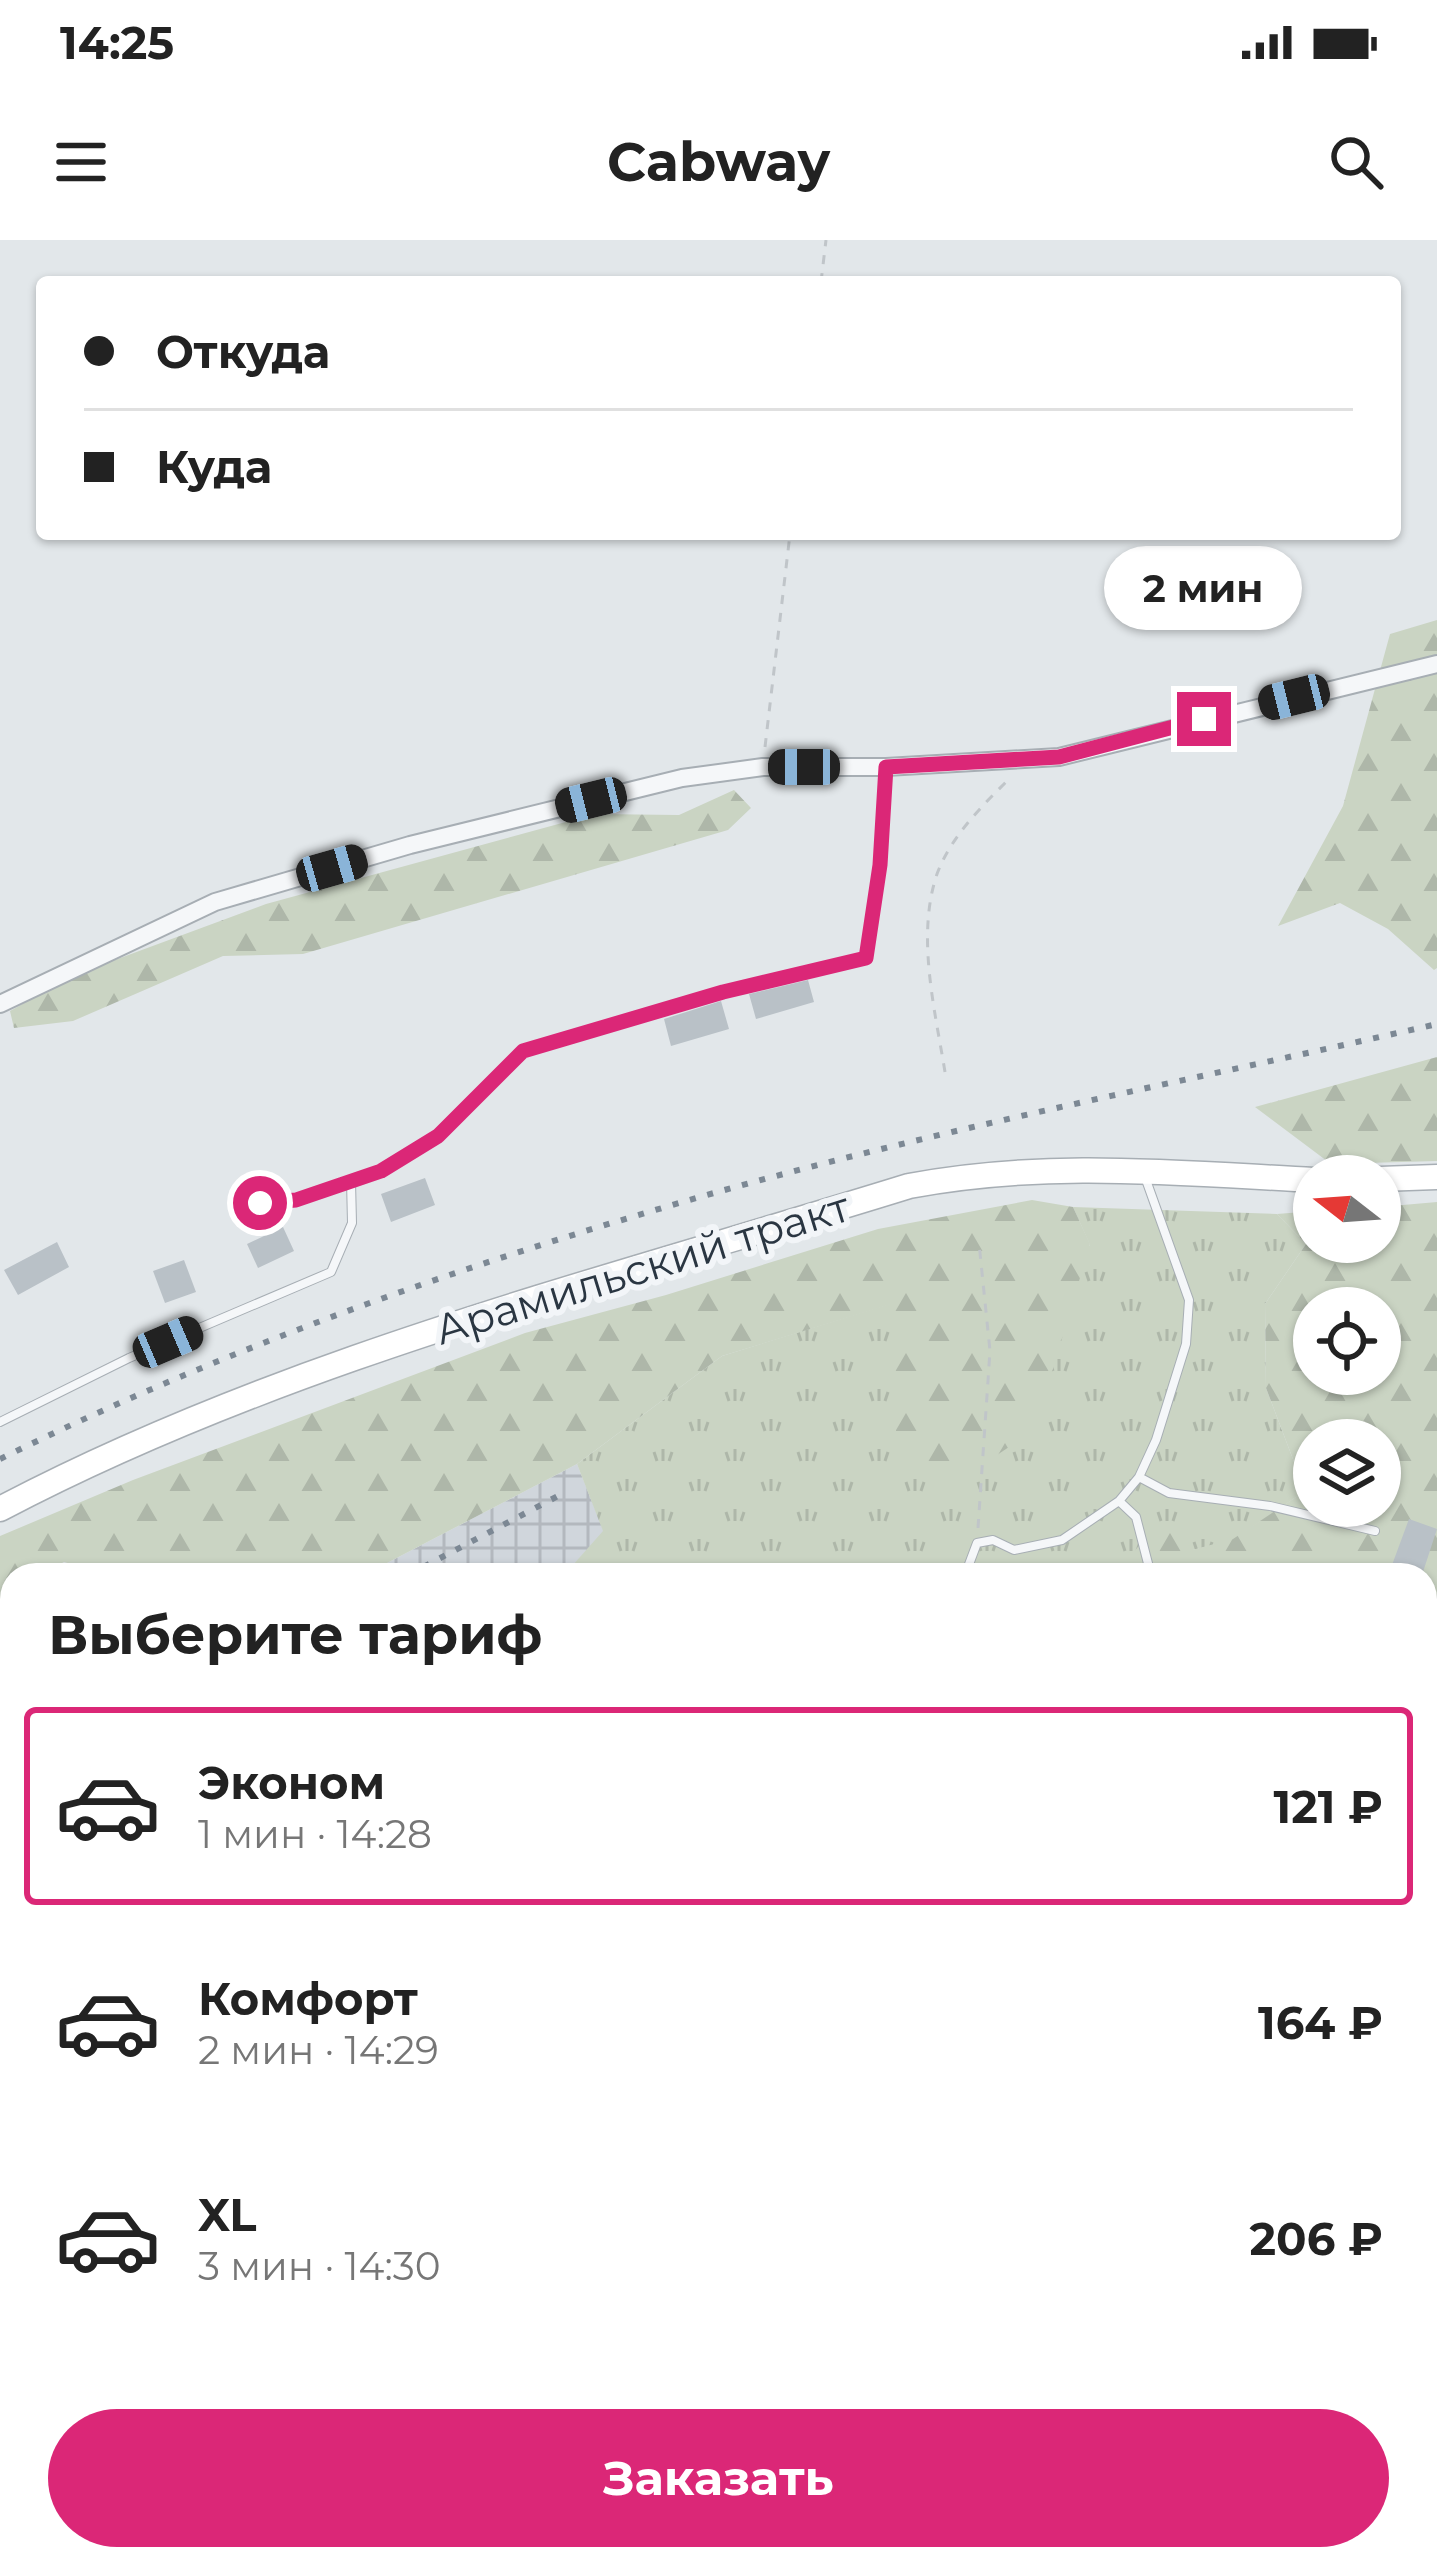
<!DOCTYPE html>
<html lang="ru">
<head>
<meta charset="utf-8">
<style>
  body { margin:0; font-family:Montserrat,sans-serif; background:#f2f2f2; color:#222; height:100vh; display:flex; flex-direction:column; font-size:45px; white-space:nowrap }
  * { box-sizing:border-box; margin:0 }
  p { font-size:39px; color:#767676 }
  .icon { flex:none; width:66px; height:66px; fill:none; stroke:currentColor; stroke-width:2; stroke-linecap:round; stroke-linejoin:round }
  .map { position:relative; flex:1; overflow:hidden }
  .drawer { position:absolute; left:0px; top:1323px; width:1437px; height:1008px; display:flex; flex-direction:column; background:#fff; border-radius:36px 36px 0 0; box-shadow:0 3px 9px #0004 }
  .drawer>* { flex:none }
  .hud { position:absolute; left:36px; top:36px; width:1365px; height:264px; border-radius:12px; box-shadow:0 3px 9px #0004; display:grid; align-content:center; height:264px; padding:0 48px; background:#fff }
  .needle { width:78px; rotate:287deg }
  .controls { position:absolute; left:1293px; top:915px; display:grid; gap:24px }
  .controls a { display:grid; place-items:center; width:108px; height:108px; border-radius:50%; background:#fff; box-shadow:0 3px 9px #0004; font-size:60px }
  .end { position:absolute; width:54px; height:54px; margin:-27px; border:15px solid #db2777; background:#fff; box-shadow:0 0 0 6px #fff }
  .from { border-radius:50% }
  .bubble { position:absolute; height:84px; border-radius:42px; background:#fff; box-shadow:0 3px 9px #0004; font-size:39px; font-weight:700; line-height:84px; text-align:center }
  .car { position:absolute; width:36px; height:72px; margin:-36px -18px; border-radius:15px; box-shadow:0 0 9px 3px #0007; background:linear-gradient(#222 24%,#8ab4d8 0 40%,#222 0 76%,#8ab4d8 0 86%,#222 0) }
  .hud b { display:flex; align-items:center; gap:42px; height:114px; font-size:45px }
  .hud b+b { border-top:3px solid #e0e0e0 }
  .hud i { width:30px; height:30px; background:#222 }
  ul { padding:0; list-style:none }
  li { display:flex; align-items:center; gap:36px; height:198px; margin:0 24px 18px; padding:0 24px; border:6px solid transparent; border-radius:12px }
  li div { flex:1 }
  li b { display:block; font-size:45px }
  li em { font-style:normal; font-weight:700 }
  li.selected { border-color:#db2777 }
  li>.icon { width:108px; height:108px; stroke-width:1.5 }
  h2 { padding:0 48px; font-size:54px; line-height:144px }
  .cta { display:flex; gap:24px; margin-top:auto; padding:24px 48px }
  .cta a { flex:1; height:138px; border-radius:72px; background:#db2777; color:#fff; font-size:48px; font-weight:700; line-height:138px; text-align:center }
  .status { display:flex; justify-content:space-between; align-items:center; height:84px; padding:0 60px; background:#fff; direction:ltr }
  .status svg { height:33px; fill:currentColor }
  header { display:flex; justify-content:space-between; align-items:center; height:156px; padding:0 48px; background:#fff; font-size:54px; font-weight:700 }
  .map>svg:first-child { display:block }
  .industrial { fill:url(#industrial-grid) }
  .grass { fill:url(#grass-tufts) }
  .forest { fill:url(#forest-firs); fill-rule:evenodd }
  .building { fill:#b9c1c7 }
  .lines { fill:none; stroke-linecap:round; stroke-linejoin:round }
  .lane-casing { stroke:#a7aeb4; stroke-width:10 }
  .street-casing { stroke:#a7aeb4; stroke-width:20 }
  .secondary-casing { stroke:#a7aeb4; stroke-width:27 }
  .path { stroke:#c0c5c9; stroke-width:3; stroke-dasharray:9 9; stroke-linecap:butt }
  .lane { stroke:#f5f7f9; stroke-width:8 }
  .street { stroke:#f5f7f9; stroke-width:16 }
  .secondary { stroke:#fff; stroke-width:24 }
  .rail { stroke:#7c8894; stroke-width:6; stroke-dasharray:6 12; stroke-linecap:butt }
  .route { stroke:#db2777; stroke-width:15 }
  .labels { text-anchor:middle; stroke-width:12; stroke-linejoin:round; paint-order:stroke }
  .street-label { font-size:42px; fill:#2a3642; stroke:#f2f5f8 }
</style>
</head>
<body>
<div class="status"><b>14:25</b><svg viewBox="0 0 49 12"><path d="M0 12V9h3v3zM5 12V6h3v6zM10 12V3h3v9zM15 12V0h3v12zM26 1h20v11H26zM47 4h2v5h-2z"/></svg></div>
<header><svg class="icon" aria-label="menu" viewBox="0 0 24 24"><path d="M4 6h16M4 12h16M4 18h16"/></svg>Cabway<svg class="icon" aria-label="search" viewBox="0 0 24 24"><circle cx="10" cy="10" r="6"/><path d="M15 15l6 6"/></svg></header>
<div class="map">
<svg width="1437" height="2331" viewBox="0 0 1437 2331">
  <defs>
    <pattern id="industrial-grid" width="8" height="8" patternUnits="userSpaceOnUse" patternTransform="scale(3)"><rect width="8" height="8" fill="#d0d6dc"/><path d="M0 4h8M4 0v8" fill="none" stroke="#b3b8be"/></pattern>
    <pattern id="grass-tufts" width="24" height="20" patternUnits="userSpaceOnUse" patternTransform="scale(3)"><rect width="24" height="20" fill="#cad4c3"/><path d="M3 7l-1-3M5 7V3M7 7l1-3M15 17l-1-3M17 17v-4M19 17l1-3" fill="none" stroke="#aeb7a9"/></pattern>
    <pattern id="forest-firs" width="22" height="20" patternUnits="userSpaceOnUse" patternTransform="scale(3)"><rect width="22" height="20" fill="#cad4c3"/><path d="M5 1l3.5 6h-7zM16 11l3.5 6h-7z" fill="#aeb7a9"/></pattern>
  </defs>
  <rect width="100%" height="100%" fill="#e2e7ea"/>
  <path class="industrial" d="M577 1224 604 1292 564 1335H364Z
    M12 1350V1935L0 1948V1363Z
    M233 2319H609L606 2331H229Z"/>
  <path class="grass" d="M1073 967 1277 974 1306 1004 1265 1064 1266 1148 1305 1251 1233 1300 1121 1328 1123 1335H564L603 1291 577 1224 722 1116 896 1062V1198L1090 1005Z
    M12 1935V2319H92L88 2331H0V1948Z
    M1437 1993V2331H874L877 2319H1425V1997Z"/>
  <path class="forest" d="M1437 380V728L1434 730 1388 689 1340 663 1278 686 1343 566 1390 394Z
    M734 550 751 568 728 590 303 714 223 716 73 781 14 788 10 771 77 734 266 664 595 574 679 575Z
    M1437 817V921L1331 924 1255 867Z
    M1032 960 1073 967 1090 1004 1053 1129 1018 1201 955 1243 896 1198 895 1063 722 1116 577 1224 364 1335H109L64 1322 40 1335H12V1350L0 1363V1296L133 1240 525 1093 666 1055 878 989Z
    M1437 962V1993L1425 1997V1335H1123L1121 1328 1158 1282 1192 1310 1233 1299 1305 1251 1266 1148 1265 1064 1306 1004 1277 974 1314 971V1002H1380V967ZM1314 1068H1380V1134H1314ZM1314 1200H1380V1266H1314Z"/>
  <path class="building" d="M808 740 814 762 756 779 749 754Z
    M721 761 729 789 671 806 664 779Z
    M425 938 435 965 391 982 381 954Z
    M283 987 294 1011 258 1028 247 1004Z
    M57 1002 69 1027 18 1055 4 1030Z
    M184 1020 196 1052 165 1063 153 1031Z
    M1409 1279 1437 1289 1422 1335 1392 1325Z"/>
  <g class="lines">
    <defs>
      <path id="lane" d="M260 963 296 960 381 931 438 896 523 811 723 751 865 718 881 625 886 528
        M0 1182 129 1118 331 1032 352 983 351 941
        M1139 1237 1169 1253 1270 1266 1375 1291
        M1119 1261 1136 1277 1151 1335
        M965 1335 977 1303 993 1300 1014 1310 1062 1300 1119 1261 1139 1237 1156 1200 1186 1104 1189 1060 1145 937
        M1425 1420 1437 1401
        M1425 2182 1437 2198
        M330 2319 355 2331
        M504 2331 507 2319
        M627 2331 630 2319
        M751 2331 755 2319"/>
      <path id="street" d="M0 764 215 662 410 605 682 538 763 527H886L1059 517 1437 424"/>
      <path id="secondary" d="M1380 939 1437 937
        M0 1269C285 1119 603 1041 909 946 1046 920 1176 933 1314 940"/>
    </defs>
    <use href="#lane" class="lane-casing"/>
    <use href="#street" class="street-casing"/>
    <use href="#secondary" class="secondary-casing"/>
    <path class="path" d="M821 42 826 0
      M765 507 790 294
      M945 832C935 770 916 696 937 634 951 596 983 565 1011 537
      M978 1288 990 1111 979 1003"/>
    <use href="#lane" class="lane"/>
    <use href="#street" class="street"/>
    <use href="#secondary" class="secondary"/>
    <path class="rail" d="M0 1219C209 1116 428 1037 652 971 909 894 1175 844 1437 784
      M408 1335 558 1256
      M0 1576 12 1563
      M0 1695 12 1682
      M0 2308 12 2312
      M34 2319 70 2331"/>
  </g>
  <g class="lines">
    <path class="route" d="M260 963 296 960 381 931 438 896 523 811 723 752 866 718 880 625 886 527 1059 517 1204 479"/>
  </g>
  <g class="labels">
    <g class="street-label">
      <text transform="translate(642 1028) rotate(-17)" y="15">Арамильский тракт</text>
    </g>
  </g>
</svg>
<div class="controls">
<a><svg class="needle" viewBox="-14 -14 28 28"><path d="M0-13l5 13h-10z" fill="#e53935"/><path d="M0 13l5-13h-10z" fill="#767676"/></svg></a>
<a><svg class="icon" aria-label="locate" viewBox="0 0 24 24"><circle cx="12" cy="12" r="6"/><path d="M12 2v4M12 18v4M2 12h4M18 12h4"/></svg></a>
<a><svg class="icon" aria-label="layers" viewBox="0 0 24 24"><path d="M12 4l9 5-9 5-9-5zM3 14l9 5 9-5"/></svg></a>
</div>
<i class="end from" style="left:260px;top:963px"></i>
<i class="end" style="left:1204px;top:479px"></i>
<div class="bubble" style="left:1104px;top:306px;width:198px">2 мин</div>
<i class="car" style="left:1294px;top:457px;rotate:256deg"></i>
<i class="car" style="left:804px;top:527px;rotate:270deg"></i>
<i class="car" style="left:591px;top:560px;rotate:256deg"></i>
<i class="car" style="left:332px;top:628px;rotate:74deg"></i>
<i class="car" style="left:168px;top:1102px;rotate:67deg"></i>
<div class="hud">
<b><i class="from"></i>Откуда</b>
<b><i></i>Куда</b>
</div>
<section class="drawer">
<h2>Выберите тариф</h2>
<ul>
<li class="selected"><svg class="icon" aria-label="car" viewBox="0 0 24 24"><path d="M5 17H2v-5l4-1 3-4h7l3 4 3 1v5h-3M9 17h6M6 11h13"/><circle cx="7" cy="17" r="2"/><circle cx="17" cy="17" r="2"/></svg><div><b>Эконом</b><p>1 мин · 14:28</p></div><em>121 ₽</em></li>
<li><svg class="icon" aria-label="car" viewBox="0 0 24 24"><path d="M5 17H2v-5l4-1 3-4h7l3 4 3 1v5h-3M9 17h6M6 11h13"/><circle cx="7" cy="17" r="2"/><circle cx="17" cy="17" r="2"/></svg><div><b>Комфорт</b><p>2 мин · 14:29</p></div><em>164 ₽</em></li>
<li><svg class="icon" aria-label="car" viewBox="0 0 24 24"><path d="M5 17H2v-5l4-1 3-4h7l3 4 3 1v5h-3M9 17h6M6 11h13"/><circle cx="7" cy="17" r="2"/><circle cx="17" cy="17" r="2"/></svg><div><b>XL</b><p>3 мин · 14:30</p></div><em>206 ₽</em></li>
</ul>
<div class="cta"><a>Заказать</a></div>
</section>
</div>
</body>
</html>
